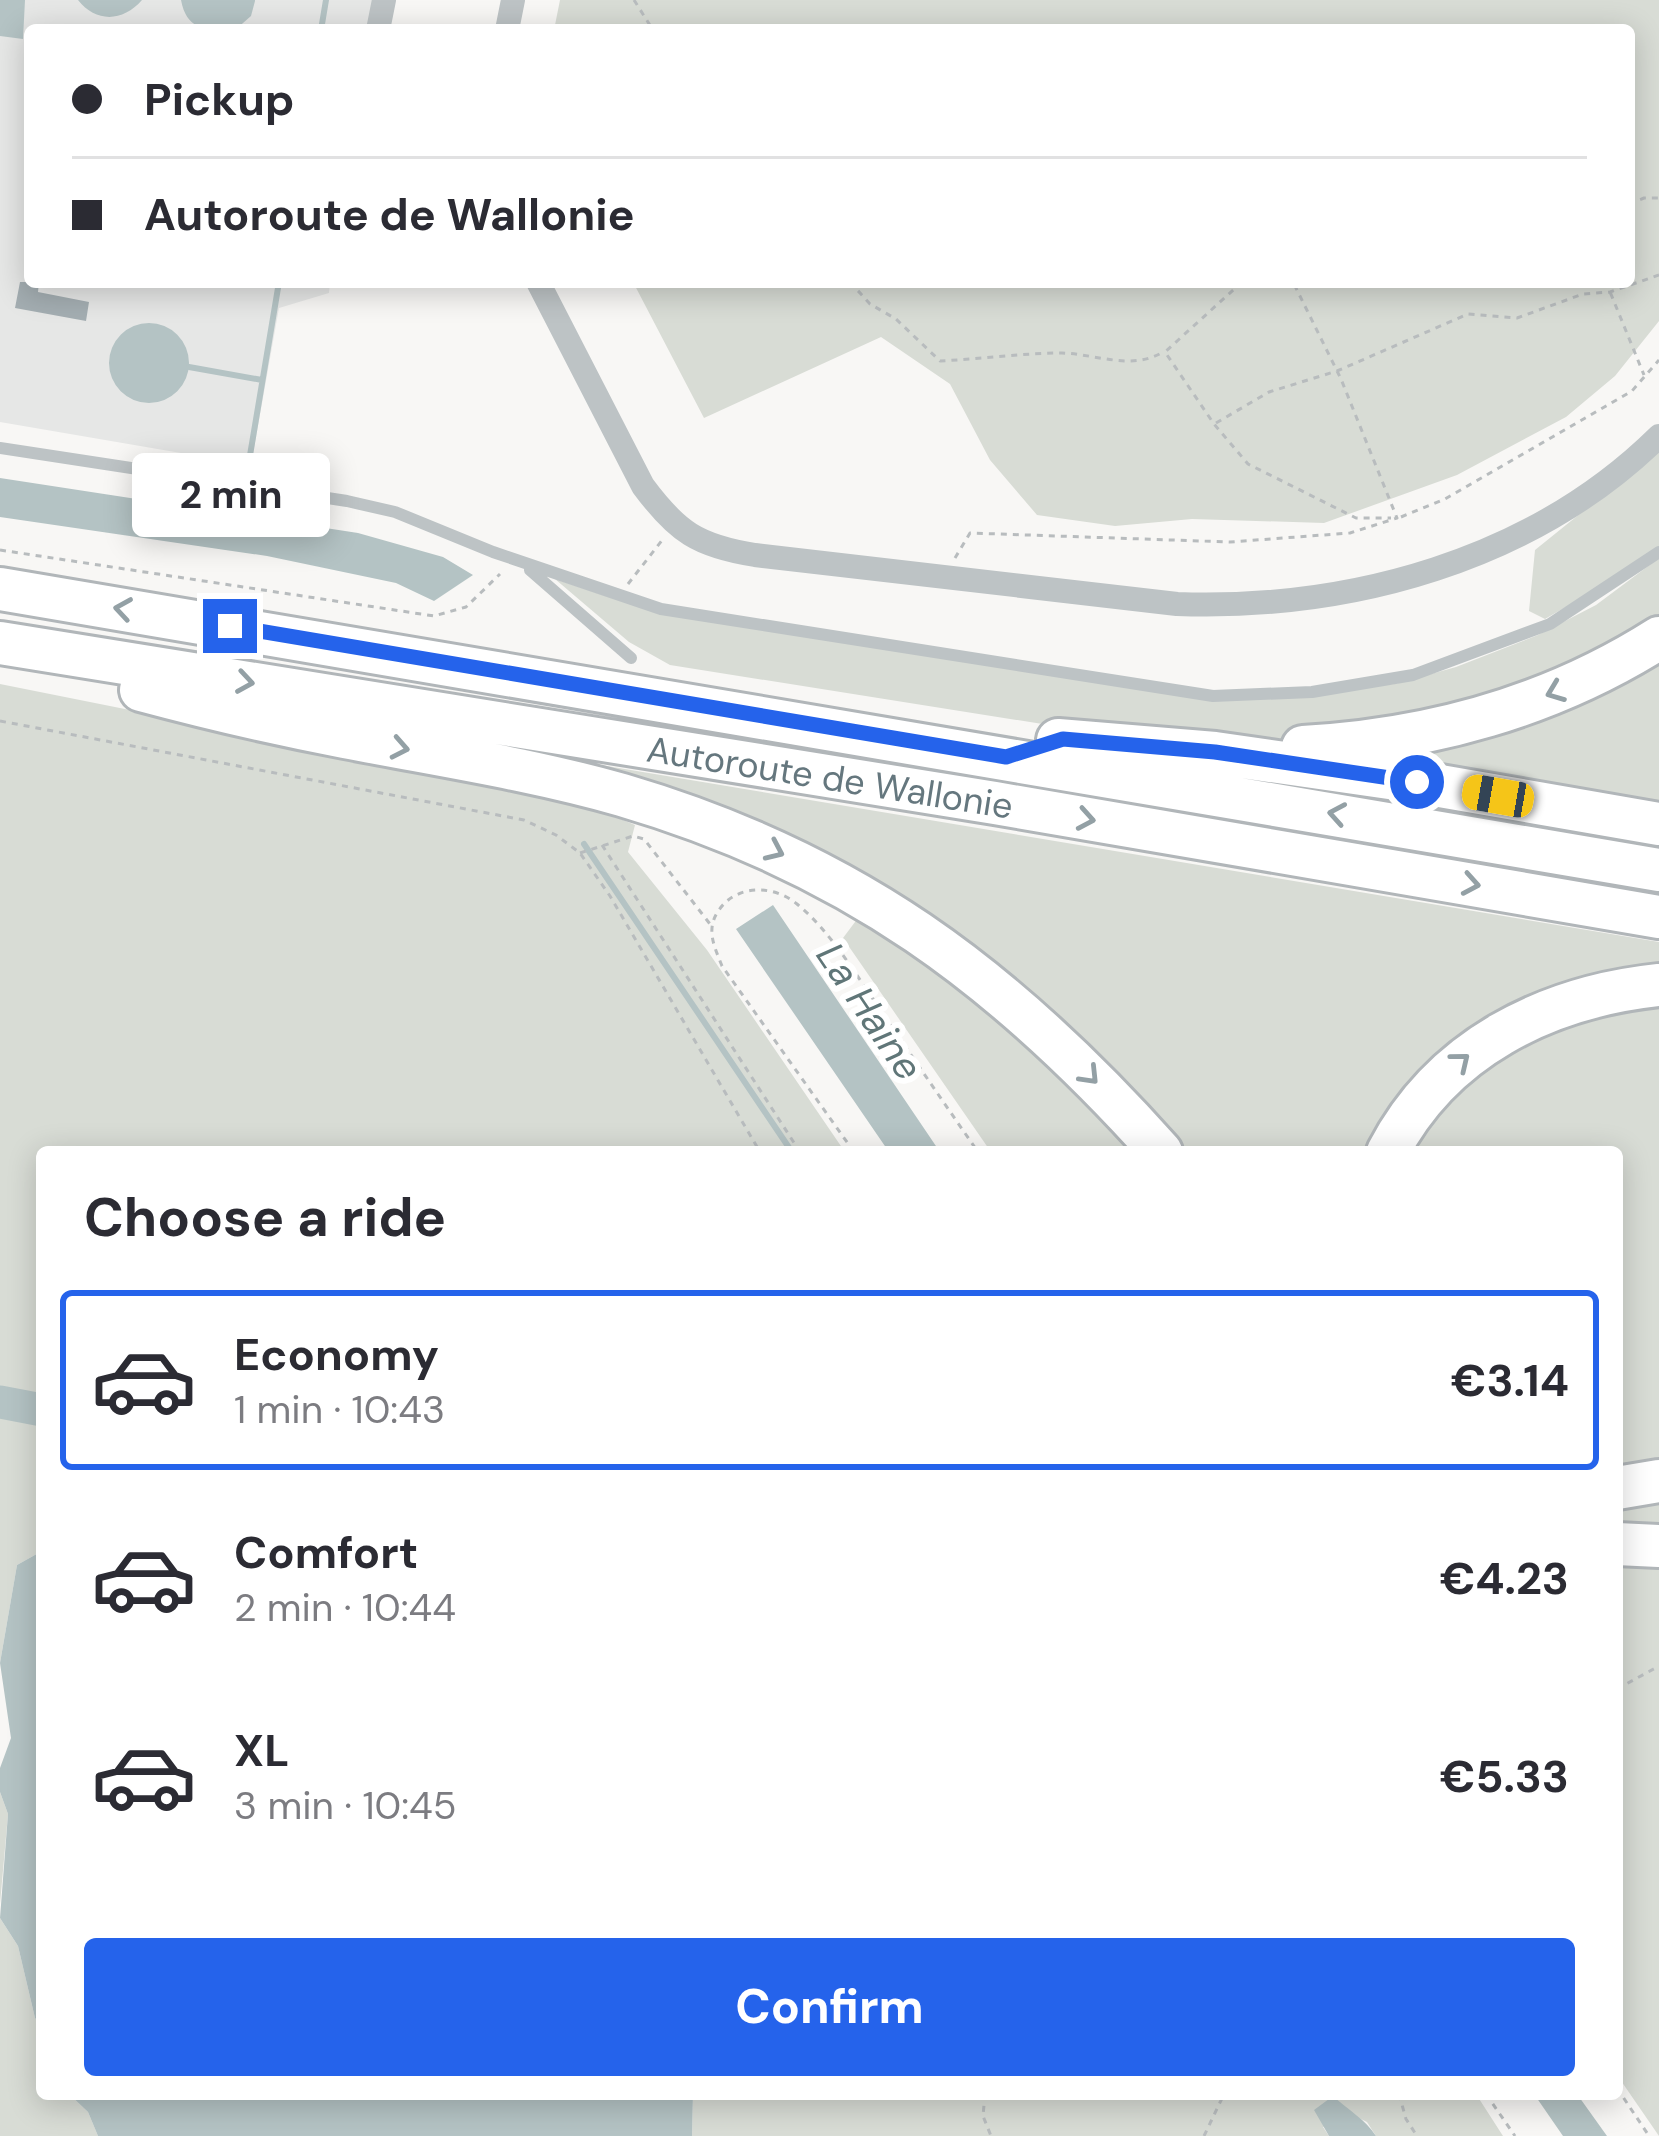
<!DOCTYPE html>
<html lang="en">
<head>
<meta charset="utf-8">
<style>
  body { margin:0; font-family:"DM Sans",sans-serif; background:#f7f7f7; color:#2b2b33; height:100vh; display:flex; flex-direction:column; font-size:45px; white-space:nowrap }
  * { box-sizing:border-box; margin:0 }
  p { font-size:39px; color:#7c7c81 }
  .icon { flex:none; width:66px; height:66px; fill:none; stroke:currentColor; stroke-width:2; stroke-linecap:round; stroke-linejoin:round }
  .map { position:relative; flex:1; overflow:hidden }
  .sheet { position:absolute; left:36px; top:1146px; width:1587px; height:954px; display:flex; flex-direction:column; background:#fff; border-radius:12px; box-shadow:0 6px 30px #0003 }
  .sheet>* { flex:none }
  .hud { position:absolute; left:24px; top:24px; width:1611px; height:264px; border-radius:12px; box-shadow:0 6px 30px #0003; display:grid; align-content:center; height:264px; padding:0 48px; background:#fff }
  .end { position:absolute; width:54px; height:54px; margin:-27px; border:15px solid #2563eb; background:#fff; box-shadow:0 0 0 6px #fff }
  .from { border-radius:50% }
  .bubble { position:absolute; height:84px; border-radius:12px; background:#fff; box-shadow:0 6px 30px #0003; font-size:39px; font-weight:700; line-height:84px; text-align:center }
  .car { position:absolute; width:36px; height:72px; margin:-36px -18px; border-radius:15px; box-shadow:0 0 9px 3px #0007; background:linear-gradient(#f5c518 24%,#345 0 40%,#f5c518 0 76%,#345 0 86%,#f5c518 0) }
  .hud b { display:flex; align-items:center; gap:42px; height:114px; font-size:45px }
  .hud b+b { border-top:3px solid #e1e1e2 }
  .hud i { width:30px; height:30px; background:#2b2b33 }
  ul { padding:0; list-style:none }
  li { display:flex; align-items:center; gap:36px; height:180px; margin:0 24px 18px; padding:0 24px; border:6px solid transparent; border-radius:12px }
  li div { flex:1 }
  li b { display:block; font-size:45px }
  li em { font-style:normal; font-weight:700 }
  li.current { border-color:#2563eb }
  li>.icon { width:108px; height:108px; stroke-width:1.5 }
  h2 { padding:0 48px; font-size:54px; line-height:144px }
  .action { display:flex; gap:24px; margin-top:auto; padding:24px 48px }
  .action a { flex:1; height:138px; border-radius:12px; background:#2563eb; color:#fff; font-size:48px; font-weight:700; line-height:138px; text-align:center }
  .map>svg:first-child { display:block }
  .built { fill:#e6e7e6 }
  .green { fill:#d8dcd5 }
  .water { fill:#b4c3c4 }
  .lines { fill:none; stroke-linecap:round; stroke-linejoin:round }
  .stream { stroke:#b4c3c4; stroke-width:6 }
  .river { stroke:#b4c3c4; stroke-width:33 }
  .building { fill:#a4aeb2 }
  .highway-casing { stroke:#b1b6b9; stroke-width:48 }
  .path { stroke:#b8bcbe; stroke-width:3; stroke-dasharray:6 6; stroke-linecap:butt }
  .lane { stroke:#bdc3c5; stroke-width:12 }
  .street { stroke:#bdc3c5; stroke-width:24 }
  .highway { stroke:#fff; stroke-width:42 }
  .oneway { stroke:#93a0a5 }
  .route { stroke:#2563eb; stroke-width:15 }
  .labels { text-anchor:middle; stroke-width:12; stroke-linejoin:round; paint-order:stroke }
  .street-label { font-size:36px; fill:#65777e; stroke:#fff }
  .water-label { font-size:39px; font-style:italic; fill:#607678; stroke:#fff }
</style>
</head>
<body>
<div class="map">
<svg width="1659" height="2136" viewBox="0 0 1659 2136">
  <rect width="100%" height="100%" fill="#f8f7f5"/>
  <path class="built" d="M0 0H376L370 30H30V282H330L329 293 279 308 251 465 0 422Z"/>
  <path class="green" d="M560 0H1659V321L1615 376 1566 417 1457 475 1324 523 1192 519 1115 526 1037 515 990 460 950 384 881 337 704 418 633 282H1629V30H554Z
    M1659 450V547L1626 572 1545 619 1529 611 1535 550Z
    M1659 558V614L1524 689 1311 737 1237 740 1055 726 670 665 629 642 555 579 660 614 1179 694 1395 684 1456 667 1538 635 1596 605Z
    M1659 647V807L1371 758Z
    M0 684 570 798 635 825 628 852 707 950 845 1152H42V1551L17 1565 0 1663Z
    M523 752 1659 942V977L1524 1010 1379 1152H1175L970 952Z
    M861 914 1027 1040 1136 1152H991L843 938Z
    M1659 1004V1462L1617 1469V1152H1408C1476 1048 1541 1025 1659 1004Z
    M1659 1490V1532H1617V1497Z
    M1617 1563 1659 1567V2136L1617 2075Z
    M0 1792 8 1814 0 1904Z
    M0 1918 18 1946 35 2018 42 2026V2094H69L88 2112 98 2136H0Z
    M693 2094H1476L1503 2136H1376L1367 2122 1353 2115 1323 2127 1329 2136H692Z"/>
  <path class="water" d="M0 0H25L23 39 0 36Z
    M78 0H142C123 22 96 23 78 0Z
    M181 0H255V1L251 16 235 30C208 30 187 32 181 0Z
    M109 363a40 40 0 1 1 80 0a40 40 0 1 1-80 0Z
    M0 478 358 533 443 557 473 575 434 601 396 583 267 556 0 517Z
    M773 905 940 1152H889L736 929Z
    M42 1551V2026L35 2018 18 1946 0 1918 8 1814 0 1792V1768L11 1738 0 1663 17 1565Z
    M69 2094H693L692 2136H98L88 2112Z
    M1534 2094H1577L1607 2136H1563Z
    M1333 2096C1348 2110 1365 2119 1376 2136H1329L1314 2110Z"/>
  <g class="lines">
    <path class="stream" d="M321 30 326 0
      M189 367 262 380
      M239 521 279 282
      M584 844 792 1152"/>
    <path class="river" d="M0 1402 42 1410"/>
  </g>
  <path class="building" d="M20 282H39L38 292 89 302 86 321 15 308Z"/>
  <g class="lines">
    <defs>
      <path id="highway" d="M0 589 1659 870
        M0 643 995 803 1659 917
        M141 690C208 708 276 724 345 737 437 755 531 769 622 795 850 862 1004 976 1161 1152
        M1058 740 1215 753 1417 782 1659 824
        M1303 747C1429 740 1552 706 1659 638
        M1388 1152C1442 1048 1546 997 1659 985
        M1617 1488 1659 1481
        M1617 1544 1659 1546"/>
    </defs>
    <use href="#highway" class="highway-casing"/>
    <path class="path" d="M634 0 653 30
      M1629 204 1644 198H1659
      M850 282 870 304 896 319 940 361C981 359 1022 353 1062 353 1096 354 1132 371 1163 352
      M1242 282 1165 352 1214 424 1248 464 1356 518H1391
      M1606 282 1644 375
      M1216 423 1269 392 1337 371 1468 314 1517 318 1583 294 1610 292 1659 275
      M1401 517 1445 499 1632 391 1659 360
      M0 550 434 616 466 607 500 574
      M955 558 970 533 1230 542 1350 533 1397 518 1341 379 1293 282
      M628 584 663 539
      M0 721 524 820 556 835 580 853 610 896 760 1152
      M602 845 800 1152
      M580 853 633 836 644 839 710 924
      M854 1152 722 966C715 948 706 931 717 913 734 884 773 884 797 904 830 931 854 972 878 1006 911 1055 944 1103 978 1152
      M1617 1689 1659 1666
      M1617 2088 1649 2136
      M985 2094 983 2116 991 2136
      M1399 2094 1406 2119 1417 2136
      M1486 2094 1515 2136
      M1204 2136 1224 2094"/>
    <path class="lane" d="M0 448 347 501 395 512 493 552 661 609 1213 696 1312 692 1413 675 1550 624 1659 552
      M530 570 631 658"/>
    <path class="street" d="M378 30 384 0
      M507 30 513 0
      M538 282 643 486C677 532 698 546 755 555L1177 604C1350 610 1532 561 1659 436"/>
    <use href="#highway" class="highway"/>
  </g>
  <defs><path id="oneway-chevron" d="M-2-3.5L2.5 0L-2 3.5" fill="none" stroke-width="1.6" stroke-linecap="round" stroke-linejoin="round" transform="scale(3)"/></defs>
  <g class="oneway">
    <use href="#oneway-chevron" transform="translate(123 609) rotate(-171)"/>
    <use href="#oneway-chevron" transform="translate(245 682) rotate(9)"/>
    <use href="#oneway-chevron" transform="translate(1555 692) rotate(159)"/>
    <use href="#oneway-chevron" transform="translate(400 748) rotate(11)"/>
    <use href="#oneway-chevron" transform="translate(1337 814) rotate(-170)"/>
    <use href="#oneway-chevron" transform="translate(1086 819) rotate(10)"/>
    <use href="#oneway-chevron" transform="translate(775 851) rotate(24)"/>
    <use href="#oneway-chevron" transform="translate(1471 884) rotate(10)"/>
    <use href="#oneway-chevron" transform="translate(1461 1061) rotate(-39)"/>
    <use href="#oneway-chevron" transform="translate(1090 1076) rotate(46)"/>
  </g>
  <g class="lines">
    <path class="route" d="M230 626 1006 757 1063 739 1215 752 1417 782"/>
  </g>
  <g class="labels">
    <g class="street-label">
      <text transform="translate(830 777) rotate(9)" y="13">Autoroute de Wallonie</text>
    </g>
    <g class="water-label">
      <text transform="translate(870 1011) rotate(56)" y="14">La Haine</text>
    </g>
  </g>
</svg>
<i class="end from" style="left:1417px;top:782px"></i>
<i class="end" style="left:230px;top:626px"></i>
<div class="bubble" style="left:132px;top:453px;width:198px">2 min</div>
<i class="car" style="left:1498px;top:796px;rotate:280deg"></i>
<div class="hud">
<b><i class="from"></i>Pickup</b>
<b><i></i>Autoroute de Wallonie</b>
</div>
<section class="sheet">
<h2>Choose a ride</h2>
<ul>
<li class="current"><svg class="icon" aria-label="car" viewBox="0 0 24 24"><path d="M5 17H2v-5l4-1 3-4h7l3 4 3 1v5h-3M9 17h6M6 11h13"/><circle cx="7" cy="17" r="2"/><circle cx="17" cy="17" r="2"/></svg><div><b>Economy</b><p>1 min · 10:43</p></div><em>€3.14</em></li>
<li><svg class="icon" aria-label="car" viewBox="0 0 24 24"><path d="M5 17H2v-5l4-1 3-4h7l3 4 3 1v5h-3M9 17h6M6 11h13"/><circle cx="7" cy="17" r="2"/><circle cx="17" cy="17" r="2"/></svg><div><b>Comfort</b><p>2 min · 10:44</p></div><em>€4.23</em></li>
<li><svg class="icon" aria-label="car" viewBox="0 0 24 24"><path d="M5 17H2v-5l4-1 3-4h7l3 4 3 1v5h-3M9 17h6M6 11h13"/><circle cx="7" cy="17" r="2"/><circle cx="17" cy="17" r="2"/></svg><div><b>XL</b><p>3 min · 10:45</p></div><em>€5.33</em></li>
</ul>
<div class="action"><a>Confirm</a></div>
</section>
</div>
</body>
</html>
